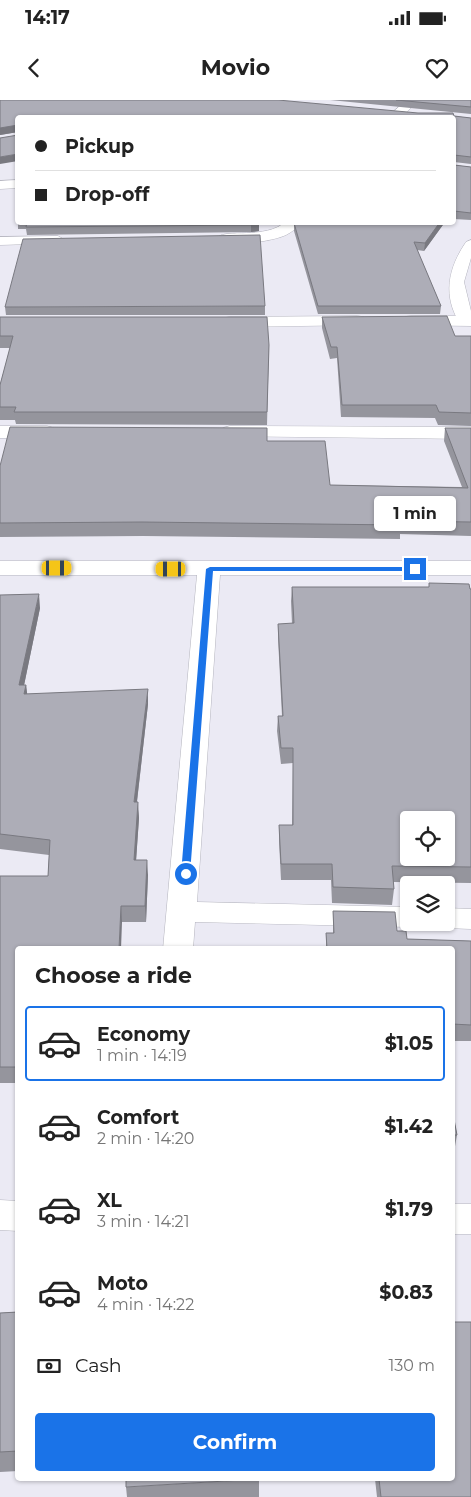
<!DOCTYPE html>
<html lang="en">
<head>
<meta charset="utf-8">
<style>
  body { margin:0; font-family:Montserrat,sans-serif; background:#f2f2f2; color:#222; height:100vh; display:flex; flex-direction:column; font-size:19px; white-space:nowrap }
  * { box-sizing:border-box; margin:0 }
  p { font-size:16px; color:#767676 }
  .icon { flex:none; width:28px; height:28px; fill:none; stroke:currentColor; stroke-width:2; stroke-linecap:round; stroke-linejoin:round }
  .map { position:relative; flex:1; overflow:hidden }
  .panel { position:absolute; left:15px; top:846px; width:440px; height:535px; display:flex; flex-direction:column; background:#fff; border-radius:5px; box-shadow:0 1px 4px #0004 }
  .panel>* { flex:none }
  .guide { position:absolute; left:15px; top:15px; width:441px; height:110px; border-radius:5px; box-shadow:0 1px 4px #0004; display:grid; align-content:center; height:110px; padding:0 20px; background:#fff }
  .buttons { position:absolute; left:400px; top:711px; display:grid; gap:10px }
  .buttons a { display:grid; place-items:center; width:55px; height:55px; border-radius:5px; background:#fff; box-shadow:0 1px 4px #0004; font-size:25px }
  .end { position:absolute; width:22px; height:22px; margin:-11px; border:6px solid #1a73e8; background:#fff; box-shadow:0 0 0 2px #fff }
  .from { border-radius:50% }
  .bubble { position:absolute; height:35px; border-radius:5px; background:#fff; box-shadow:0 1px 4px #0004; font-size:16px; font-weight:700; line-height:35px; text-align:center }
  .car { position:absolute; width:15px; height:30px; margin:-15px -8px; border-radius:6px; box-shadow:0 0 4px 1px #0007; background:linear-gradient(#f5c518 24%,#345 0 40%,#f5c518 0 76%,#345 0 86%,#f5c518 0) }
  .guide b { display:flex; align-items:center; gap:18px; height:48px; font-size:19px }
  .guide b+b { border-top:1px solid #e0e0e0 }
  .guide i { width:12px; height:12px; background:#222 }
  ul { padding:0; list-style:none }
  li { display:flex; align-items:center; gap:15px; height:75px; margin:0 10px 8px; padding:0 10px; border:2px solid transparent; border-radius:5px }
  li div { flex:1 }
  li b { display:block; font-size:19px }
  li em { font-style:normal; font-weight:700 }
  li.current { border-color:#1a73e8 }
  li>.icon { width:45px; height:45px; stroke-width:1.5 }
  h2 { padding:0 20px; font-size:22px; line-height:60px }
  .pay { display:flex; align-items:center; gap:12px; height:55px; padding:0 20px; font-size:19px }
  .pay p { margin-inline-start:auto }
  .cta { display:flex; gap:10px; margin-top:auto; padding:10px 20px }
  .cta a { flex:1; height:58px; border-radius:5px; background:#1a73e8; color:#fff; font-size:20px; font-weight:700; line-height:58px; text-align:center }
  .status { display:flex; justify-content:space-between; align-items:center; height:35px; padding:0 25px; background:#fff; direction:ltr }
  .status svg { height:14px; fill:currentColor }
  header { display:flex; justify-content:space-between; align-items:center; height:65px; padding:0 20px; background:#fff; font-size:22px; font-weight:700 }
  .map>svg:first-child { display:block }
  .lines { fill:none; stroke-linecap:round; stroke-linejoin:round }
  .street-casing { stroke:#b4b4be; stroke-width:1 }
  .secondary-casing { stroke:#b4b4be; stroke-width:1 }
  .street { fill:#fff; fill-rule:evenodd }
  .secondary { fill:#fff; fill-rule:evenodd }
  .wall { fill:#95959d }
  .shaded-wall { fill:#797980 }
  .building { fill:#adadb7; stroke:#797980; fill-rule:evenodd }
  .route { fill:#1a73e8 }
</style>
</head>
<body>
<div class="status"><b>14:17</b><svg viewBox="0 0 49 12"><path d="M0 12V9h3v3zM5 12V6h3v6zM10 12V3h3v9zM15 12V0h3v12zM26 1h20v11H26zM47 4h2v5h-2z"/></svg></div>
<header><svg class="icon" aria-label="back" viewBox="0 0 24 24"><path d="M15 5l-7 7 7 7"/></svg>Movio<svg class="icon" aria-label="heart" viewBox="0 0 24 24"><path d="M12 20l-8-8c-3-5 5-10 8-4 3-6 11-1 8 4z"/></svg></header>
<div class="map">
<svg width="471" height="1397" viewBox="0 0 471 1397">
  <rect width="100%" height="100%" fill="#ebeaf4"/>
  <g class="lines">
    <defs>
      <path id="street" d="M407 0H420L403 15H395L393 12Z
        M18 80V88L0 89V81Z
        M285 122H301C297 128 292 132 286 135 274 141 225 149 217 138 224 128 266 140 285 122Z
        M58 136 65 140 63 143 0 145V137Z
        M471 140V158L464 182 471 211V225H461C442 197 448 168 466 142Z
        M0 326H47L54 328 57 332 54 336 47 338H0Z
        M230 326 471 327V339L223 336 220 332 223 328Z
        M0 461H471V475H220L197 802 409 807V822H421L420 824 409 827 195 822 193 849H163L197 475H0Z
        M446 808 471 809V829L446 828 435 825 434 822H446Z
        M0 1100 18 1101V1131L0 1130Z
        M452 1104H471V1134H452Z"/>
      <path id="secondary" d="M358 216 364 217 366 221 364 225 229 227 223 226 221 222 223 218 229 217Z
        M411 216H471V226L405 225 403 221 405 217Z"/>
    </defs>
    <use href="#street" class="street-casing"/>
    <use href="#secondary" class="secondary-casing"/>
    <use href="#street" class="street"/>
    <use href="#secondary" class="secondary"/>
  </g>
  <path class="wall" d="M0 0 454 16 471 18V64L454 62V18H18V32L0 35Z
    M330 0H471V14Z
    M454 65 471 67V120L454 119Z
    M18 122H259V131L251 132 27 135 26 129H18Z
    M295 122H445L424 151 417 150 441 206 440 214H318L294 131V123Z
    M265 206V215H6L5 207Z
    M322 217 455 236H471V326L438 325 435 318 341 317 337 258 330 259 322 228Z
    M0 218 269 245 267 325 16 324 15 320H0V285L10 248H0Z
    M445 328H471V436L400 434V439L143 436 0 437V366L267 341 330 385 462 387 444 341Z
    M429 483 471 489V783L393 782 394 789 392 805 332 803 331 780H281L279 741V725H292L293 663 281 664 277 631 278 616H282L278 538V524H292L291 501 292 487H429Z
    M0 495 40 508 24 585H26L27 594 148 604 137 702 139 718 136 760 148 775 146 822H122L18 849V983H0V776H48L49 755 0 749Z
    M333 811 397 831 407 839 471 841V941H452V849H326V833H333Z
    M452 1009 457 1035 454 1052H452Z
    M18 1212V1371L0 1372V1213Z
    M259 1379V1397H127L126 1387Z
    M375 1379H452L471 1397H377Z"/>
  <path class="shaded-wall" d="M18 25V32L0 35V28Z
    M18 54V61L0 64V57Z
    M440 122H445L424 151 425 143Z
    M259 123V131L251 132V125Z
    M39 494 40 508 21 600 19 585Z
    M26 585 28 600 24 594Z
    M148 589V604L135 718 134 702Z
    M138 702 139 718 135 776 134 760Z
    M147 760 148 775 146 822 145 806Z
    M121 806 122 822 121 849H119Z"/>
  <path class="building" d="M0 0H278L418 13H453L454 16 471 18V57L454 55V18H18V25L0 28Z
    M396 0H471V7Z
    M18 35V54L0 57V38Z
    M454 65 471 67V113L454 111Z
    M27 122H259V123L251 125 26 127Z
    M295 122H440L425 143 414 142 441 206H318L294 123Z
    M260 135 265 206 5 207 23 139Z
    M447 216 455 236H471V313L439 312 436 305H342L337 247H331L322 217Z
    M0 217H267L269 245 267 312H14L16 307H0V285L13 236H0Z
    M10 327 267 328V341H325L330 385 468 388 445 328H471V422L400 421 401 425 142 422 0 423V366Z
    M429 483 469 484 470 489H471V767L392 766 394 789 333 787 332 764H281L279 725H293V648H281L278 616H283L278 524 294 523 292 487H429ZM409 720H446V758H409Z
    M39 494 19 585H26L24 594 148 589 134 702H138L134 760H147L145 806H121L119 849H18V967H0V776H48L50 740 0 734V495Z
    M333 811 395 812 397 831H406L407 839 471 841V925L452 924V849H327L326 833H334Z
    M452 1009 457 1035H452Z
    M18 1212V1351L0 1352V1213Z
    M452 1222H471V1397H381L379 1379H452Z
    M126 1379H259L126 1387Z"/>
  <path class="route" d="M210 467H415L418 469 415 471H213L190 774 186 777 181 774 206 469Z"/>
</svg>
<div class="buttons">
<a><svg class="icon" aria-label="locate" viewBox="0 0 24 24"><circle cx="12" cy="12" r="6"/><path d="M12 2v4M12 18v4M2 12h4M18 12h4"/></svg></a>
<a><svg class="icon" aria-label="layers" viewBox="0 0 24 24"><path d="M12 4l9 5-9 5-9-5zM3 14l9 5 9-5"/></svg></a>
</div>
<i class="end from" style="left:186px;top:774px"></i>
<i class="end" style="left:415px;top:469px"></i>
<div class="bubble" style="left:374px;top:396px;width:82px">1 min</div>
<i class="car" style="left:57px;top:468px;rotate:90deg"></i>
<i class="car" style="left:171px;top:469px;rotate:270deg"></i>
<div class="guide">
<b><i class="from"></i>Pickup</b>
<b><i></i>Drop-off</b>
</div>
<section class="panel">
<h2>Choose a ride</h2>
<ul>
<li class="current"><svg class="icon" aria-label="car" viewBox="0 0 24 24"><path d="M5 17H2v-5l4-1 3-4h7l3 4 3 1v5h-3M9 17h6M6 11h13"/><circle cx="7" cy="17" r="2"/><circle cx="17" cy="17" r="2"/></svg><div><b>Economy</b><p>1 min · 14:19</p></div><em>$1.05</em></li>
<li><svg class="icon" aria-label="car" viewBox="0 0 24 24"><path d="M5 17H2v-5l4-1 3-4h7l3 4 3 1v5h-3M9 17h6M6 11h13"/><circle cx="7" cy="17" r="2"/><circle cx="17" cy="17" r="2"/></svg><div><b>Comfort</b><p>2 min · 14:20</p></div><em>$1.42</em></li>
<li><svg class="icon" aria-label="car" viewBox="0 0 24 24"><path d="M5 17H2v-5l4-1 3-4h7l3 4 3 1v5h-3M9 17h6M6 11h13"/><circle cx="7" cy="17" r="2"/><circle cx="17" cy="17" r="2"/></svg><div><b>XL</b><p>3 min · 14:21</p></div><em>$1.79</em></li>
<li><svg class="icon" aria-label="car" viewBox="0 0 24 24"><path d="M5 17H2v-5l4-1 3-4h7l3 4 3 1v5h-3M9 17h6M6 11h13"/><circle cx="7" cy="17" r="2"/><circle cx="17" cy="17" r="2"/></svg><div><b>Moto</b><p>4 min · 14:22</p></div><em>$0.83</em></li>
</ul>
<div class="pay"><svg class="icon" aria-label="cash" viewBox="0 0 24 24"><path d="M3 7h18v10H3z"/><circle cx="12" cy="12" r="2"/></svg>Cash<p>130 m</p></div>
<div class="cta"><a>Confirm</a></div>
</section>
</div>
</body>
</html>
